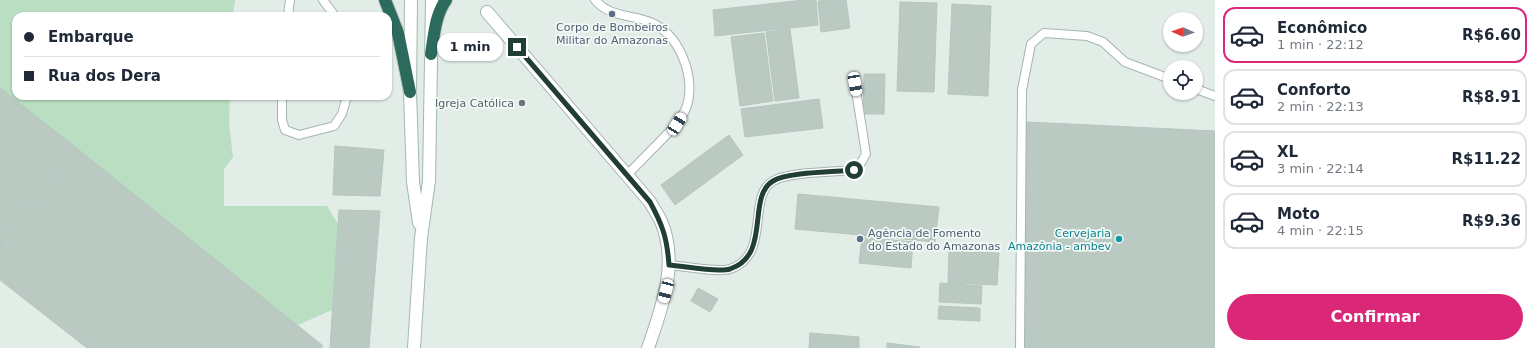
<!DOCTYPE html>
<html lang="pt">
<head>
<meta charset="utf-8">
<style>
  body { margin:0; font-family:"DejaVu Sans",sans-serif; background:#f6f6f7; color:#1f2937; height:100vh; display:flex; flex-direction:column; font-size:15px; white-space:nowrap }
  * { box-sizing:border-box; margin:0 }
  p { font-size:13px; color:#747a83 }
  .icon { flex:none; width:22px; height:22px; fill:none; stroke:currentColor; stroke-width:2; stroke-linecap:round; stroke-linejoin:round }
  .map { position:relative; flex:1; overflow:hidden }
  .sheet { display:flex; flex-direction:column; background:#fff; width:320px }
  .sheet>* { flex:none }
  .guide { position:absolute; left:12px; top:12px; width:380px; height:88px; border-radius:12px; box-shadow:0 1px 3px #0004; display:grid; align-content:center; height:88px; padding:0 12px; background:#fff }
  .needle { width:26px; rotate:272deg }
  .tools { position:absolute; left:1163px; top:12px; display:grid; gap:8px }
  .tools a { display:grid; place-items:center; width:40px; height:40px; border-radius:50%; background:#fff; box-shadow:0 1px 3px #0004; font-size:20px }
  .end { position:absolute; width:18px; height:18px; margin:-9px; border:5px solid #213e35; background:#fff; box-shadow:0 0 0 2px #fff }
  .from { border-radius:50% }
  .bubble { position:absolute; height:28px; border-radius:14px; background:#fff; box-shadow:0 1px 3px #0004; font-size:13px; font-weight:800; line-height:28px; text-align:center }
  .car { position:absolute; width:12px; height:24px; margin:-12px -6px; border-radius:5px; box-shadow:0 0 3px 1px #0007; background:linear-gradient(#fff 24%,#345 0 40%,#fff 0 76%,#345 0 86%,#fff 0) }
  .guide b { display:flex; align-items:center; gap:14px; height:38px; font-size:15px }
  .guide b+b { border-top:1px solid #e0e1e3 }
  .guide i { width:10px; height:10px; background:#1f2937 }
  ul { padding:7px 0 0; list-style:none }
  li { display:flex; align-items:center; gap:12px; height:56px; margin:0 8px 6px; padding:0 4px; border:2px solid #e0e1e3; border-radius:12px }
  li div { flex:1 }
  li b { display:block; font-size:15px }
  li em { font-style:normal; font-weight:800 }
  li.selected { border-color:#db2777 }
  li>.icon { width:36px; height:36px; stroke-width:1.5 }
  .primary-button { display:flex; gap:8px; margin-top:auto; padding:8px 12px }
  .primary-button a { flex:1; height:46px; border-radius:24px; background:#db2777; color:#fff; font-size:16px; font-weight:800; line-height:46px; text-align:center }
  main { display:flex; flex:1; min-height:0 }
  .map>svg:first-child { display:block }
  .green { fill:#badec2 }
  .building { fill:#bacac3; stroke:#b4c6be }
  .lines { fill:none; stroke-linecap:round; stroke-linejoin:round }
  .lane-casing { stroke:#a4b5ae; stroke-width:10 }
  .street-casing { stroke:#a4b5ae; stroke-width:14 }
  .secondary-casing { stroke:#a0b9af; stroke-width:14 }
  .highway-casing { stroke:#c1c9c6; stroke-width:14 }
  .lane { stroke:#fff; stroke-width:8 }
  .street { stroke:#fff; stroke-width:12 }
  .secondary { stroke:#fff; stroke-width:12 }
  .highway { stroke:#2c6b5c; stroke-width:12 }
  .route { stroke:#213e35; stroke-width:5 }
  .service-dot { fill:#5c6f8a; stroke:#f3f9f5; stroke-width:1.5 }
  .worship-dot { fill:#6b7280; stroke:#f3f9f5; stroke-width:1.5 }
  .culture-dot { fill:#0f9aa8; stroke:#f3f9f5; stroke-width:1.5 }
  .labels { text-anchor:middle; stroke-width:3.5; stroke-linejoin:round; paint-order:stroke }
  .service-label { font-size:11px; fill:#4e5e75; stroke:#f3f9f5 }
  .worship-label { font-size:11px; fill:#5b616d; stroke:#f3f9f5; text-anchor:end }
  .culture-label { font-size:11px; fill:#0d838f; stroke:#f3f9f5; text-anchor:end }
</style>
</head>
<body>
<main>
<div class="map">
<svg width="1215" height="348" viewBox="0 0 1215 348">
  <rect width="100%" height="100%" fill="#e2ede7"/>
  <path class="green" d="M0 0H235L233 16H16V96H230L229 123 233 157 224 169V206H327L338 224 332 310 298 325 0 89Z"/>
  <path class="building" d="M804 0H816L818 25 715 36 713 10Z
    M830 0H846L850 28 821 32 818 1Z
    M900 2 937 3 934 92 897 91Z
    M952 4 991 6 988 96 948 94Z
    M790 29 799 98 775 101 766 32Z
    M764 33 773 101 740 106 731 37Z
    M864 74H885L884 114H863Z
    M0 88 74 146 0 245Z
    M819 99 823 128 745 137 741 109Z
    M1027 122 1215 131V348H1021Z
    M729 135 743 155 675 205 661 185Z
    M74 146 322 345V348H87L0 280V245Z
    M335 146 384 150 380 196 333 195Z
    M798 194 939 207 935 242 795 229Z
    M339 210 380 211 369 348H330Z
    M862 237 913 242 911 268 859 263Z
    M949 251 999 253 997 285 948 283Z
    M940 283 982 286 981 304 939 302Z
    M698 288 718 299 710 312 691 301Z
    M939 306 980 308V321L938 319Z
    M810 333 859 337V348H809Z
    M887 343 920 347V348H887Z"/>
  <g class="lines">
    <defs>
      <path id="lane" d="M323 0 335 16
        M595 0C611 18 630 14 650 22 679 34 694 73 688 102 686 110 682 117 677 124L627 175
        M288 16 290 0
        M1196 89 1215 96
        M282 96V120L285 130 299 135 334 126 342 114 347 96
        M669 265C684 266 717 273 730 269 772 255 746 197 773 181 788 172 834 172 854 170L859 166 866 154 855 84
        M1020 348 1022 90 1031 44 1044 33 1087 36 1103 42 1125 62 1170 79"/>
      <path id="street" d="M487 12 650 202C654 209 658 215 661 221 679 264 662 307 648 348"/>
      <path id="secondary" d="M411 0 410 92 413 182 419 223
        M414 348 421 238 429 181 432 0"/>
      <path id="highway" d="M385 0 398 33 410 92
        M431 54C434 36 435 15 446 0"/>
    </defs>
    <use href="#lane" class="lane-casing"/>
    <use href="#street" class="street-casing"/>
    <use href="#secondary" class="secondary-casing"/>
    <use href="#highway" class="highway-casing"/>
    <use href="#lane" class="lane"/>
    <use href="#street" class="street"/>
    <use href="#secondary" class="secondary"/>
    <use href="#highway" class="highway"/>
  </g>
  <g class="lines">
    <path class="route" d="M517 47 650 202C663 226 667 238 669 265 684 266 717 273 730 269 772 255 746 197 773 181 788 172 834 172 854 170"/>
  </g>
  <g class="service-dot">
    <circle cx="612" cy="14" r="4"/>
    <circle cx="860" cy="239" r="4"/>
  </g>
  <circle class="worship-dot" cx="522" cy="103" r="4"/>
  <circle class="culture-dot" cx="1119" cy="239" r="4"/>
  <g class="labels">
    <g class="service-label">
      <text x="612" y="31">Corpo de Bombeiros<tspan x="612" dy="13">Militar do Amazonas</tspan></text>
      <text x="868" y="237" text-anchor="start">Agência de Fomento<tspan x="868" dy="13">do Estado do Amazonas</tspan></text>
    </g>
    <g class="worship-label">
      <text x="514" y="107">Igreja Católica</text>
    </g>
    <g class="culture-label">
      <text x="1111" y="237">Cervejaria<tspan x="1111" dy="13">Amazônia - ambev</tspan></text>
    </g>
  </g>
</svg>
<div class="tools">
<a><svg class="needle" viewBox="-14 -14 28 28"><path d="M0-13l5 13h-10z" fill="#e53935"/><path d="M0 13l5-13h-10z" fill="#747a83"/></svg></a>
<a><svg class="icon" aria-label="locate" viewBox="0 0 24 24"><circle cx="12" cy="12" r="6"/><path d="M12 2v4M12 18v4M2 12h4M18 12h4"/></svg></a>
</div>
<i class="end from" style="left:854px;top:170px"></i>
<i class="end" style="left:517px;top:47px"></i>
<div class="bubble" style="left:437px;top:33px;width:66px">1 min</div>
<i class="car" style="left:855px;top:84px;rotate:170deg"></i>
<i class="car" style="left:677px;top:124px;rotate:32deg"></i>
<i class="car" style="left:666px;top:291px;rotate:195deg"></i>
<div class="guide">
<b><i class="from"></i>Embarque</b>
<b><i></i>Rua dos Dera</b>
</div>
</div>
<section class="sheet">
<ul>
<li class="selected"><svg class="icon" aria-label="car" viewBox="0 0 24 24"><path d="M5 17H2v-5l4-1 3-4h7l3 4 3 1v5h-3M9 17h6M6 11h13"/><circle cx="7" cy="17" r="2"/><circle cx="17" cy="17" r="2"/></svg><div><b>Econômico</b><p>1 min · 22:12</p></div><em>R$6.60</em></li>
<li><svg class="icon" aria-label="car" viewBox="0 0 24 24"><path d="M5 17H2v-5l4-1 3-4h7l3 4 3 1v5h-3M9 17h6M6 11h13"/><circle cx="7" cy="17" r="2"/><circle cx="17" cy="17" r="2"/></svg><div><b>Conforto</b><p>2 min · 22:13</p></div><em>R$8.91</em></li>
<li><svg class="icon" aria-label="car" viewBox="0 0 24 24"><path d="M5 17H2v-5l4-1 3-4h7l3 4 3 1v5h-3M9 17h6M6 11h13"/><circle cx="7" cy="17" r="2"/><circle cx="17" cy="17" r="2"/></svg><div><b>XL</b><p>3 min · 22:14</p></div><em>R$11.22</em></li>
<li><svg class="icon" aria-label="car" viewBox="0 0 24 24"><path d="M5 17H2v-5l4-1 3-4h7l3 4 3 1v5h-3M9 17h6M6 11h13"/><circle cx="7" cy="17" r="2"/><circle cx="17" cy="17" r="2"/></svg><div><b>Moto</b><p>4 min · 22:15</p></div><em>R$9.36</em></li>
</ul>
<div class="primary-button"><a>Confirmar</a></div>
</section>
</main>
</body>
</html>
